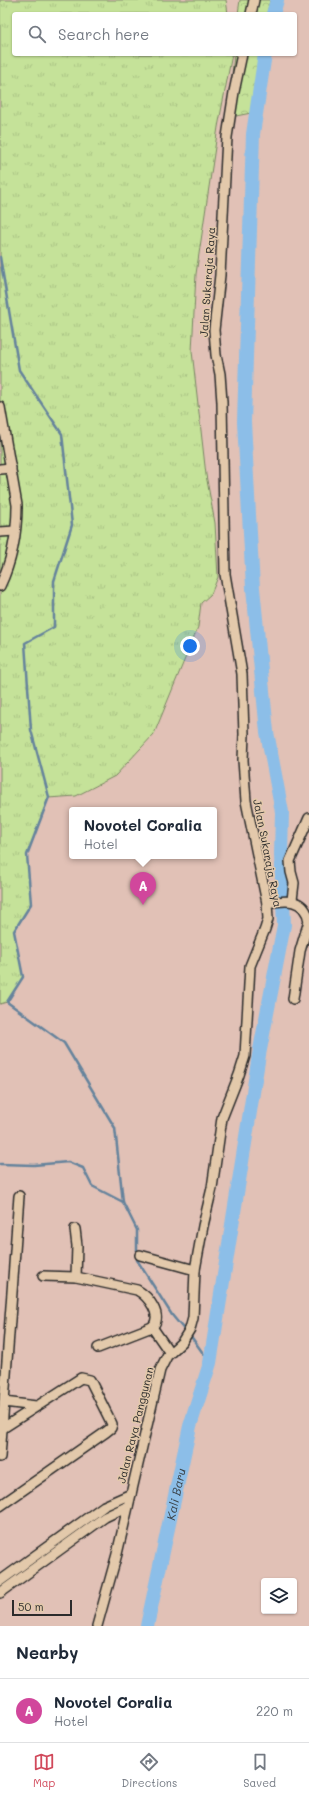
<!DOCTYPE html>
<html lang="en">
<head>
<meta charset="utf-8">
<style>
  :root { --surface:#fff; --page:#f6f6f7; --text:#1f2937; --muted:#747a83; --line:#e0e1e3; --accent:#d1495b }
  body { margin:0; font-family:Mali,sans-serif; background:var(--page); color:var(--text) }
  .controls { position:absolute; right:12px; bottom:12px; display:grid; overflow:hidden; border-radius:4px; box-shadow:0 1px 3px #0004 }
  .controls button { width:36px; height:36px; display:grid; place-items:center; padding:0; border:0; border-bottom:1px solid var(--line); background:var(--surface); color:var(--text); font:20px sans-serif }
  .scale { position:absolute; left:12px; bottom:10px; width:60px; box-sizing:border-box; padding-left:4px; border:2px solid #2b2b2b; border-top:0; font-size:11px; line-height:14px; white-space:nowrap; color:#2b2b2b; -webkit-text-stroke:3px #e3c9ab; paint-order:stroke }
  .you { position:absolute; left:190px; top:646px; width:14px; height:14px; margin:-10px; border:3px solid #fff; border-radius:50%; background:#1a73e8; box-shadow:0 0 0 6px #1a73e833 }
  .badge { display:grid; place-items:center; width:26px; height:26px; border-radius:50%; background:var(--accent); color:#fff; font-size:13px; font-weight:700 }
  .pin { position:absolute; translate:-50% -33px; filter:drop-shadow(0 1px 2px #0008) }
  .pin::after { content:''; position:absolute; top:21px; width:14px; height:12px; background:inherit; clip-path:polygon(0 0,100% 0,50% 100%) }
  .popup { position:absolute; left:69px; top:807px; width:148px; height:52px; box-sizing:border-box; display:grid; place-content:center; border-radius:4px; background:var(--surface); filter:drop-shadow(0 1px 3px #0005); font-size:13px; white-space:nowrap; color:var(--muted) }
  .popup b { font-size:15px; color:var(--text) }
  .popup::after { content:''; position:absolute; left:50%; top:100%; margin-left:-8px; border:8px solid transparent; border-top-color:var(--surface) }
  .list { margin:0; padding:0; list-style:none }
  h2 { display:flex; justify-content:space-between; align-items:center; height:52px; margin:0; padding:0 16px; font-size:17px }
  h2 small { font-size:13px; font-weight:400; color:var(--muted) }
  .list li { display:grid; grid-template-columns:26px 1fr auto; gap:12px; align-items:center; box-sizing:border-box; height:64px; padding:0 16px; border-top:1px solid var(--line) }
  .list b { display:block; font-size:15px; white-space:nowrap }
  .list p { margin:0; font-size:13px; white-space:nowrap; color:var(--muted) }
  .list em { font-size:13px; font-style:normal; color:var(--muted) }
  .icon { flex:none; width:22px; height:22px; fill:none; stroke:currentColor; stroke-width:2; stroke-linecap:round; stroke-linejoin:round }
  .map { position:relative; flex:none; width:309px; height:1626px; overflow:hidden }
  .search { position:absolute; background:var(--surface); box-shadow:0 1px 3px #0004; left:12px; right:12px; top:12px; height:44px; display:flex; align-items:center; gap:10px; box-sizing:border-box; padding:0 14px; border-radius:4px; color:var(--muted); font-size:15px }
  .sheet { height:116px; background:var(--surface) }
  nav { display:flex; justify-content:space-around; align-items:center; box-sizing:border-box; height:56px; border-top:1px solid var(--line); background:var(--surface); font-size:11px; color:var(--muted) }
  nav a { display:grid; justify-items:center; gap:2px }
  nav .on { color:var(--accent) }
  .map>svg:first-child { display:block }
</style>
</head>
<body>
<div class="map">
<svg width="309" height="1626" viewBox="0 0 309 1626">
  <defs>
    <pattern id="grass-tufts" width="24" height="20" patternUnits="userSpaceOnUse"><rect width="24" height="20" fill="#c5e299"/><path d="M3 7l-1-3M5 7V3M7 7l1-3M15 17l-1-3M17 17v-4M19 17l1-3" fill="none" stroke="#a9c284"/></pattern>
    <pattern id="forest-crowns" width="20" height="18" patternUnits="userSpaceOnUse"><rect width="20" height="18" fill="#c5e299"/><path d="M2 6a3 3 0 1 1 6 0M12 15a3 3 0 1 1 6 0" fill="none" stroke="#a9c284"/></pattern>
  </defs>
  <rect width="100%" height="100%" fill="#e1c1b6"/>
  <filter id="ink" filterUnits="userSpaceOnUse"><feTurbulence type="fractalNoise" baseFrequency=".025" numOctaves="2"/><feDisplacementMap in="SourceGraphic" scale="8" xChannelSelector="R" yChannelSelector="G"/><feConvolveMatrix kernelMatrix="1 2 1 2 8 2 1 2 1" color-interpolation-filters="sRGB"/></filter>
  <g filter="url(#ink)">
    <polygon fill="url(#grass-tufts)" stroke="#788662" points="0,0 226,0 228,14 14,14 14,54 232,54 218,127 196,274 192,351 206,475 215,523 218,577 211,594 201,603 198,627 154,734 115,776 76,796 48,798 27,855 31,904 14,931 23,977 7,1002 0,1004"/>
    <g fill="url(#forest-crowns)" stroke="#788662">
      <polygon points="240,0 270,0 267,14 238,14"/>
      <polygon points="234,54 261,54 251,113 236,116 231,85"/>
    </g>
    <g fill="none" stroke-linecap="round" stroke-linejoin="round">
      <g stroke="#65839c" stroke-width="2.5">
        <polyline points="0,257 19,370 62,434 72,525 54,581 54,627 25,643 31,730 49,797 27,855 31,904 14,931 23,977 7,1002 64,1043 115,1128 123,1202"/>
        <polyline points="0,1164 34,1165 68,1162 83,1168 92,1186 123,1202 137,1230 137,1260 172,1315 186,1332"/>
        <polyline points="190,1335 210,1363"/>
      </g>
      <g stroke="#8cbee8" stroke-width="14">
        <polyline points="273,14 277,0"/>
        <path id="s1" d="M 147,1626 L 190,1426 L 210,1363 L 259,1055 L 284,925 L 281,855 L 282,812 L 267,732 L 253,588 L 244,422 L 253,134 L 265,54"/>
      </g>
      <defs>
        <g id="minor">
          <polyline points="251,14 254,0"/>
          <path d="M 0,407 L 17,505 C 17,532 12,561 0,586"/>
          <polyline points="0,469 11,468"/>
          <polyline points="0,532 15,531"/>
          <polyline points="292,900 294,883 291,872 290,861 309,818"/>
          <path d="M 267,903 C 285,900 305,897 309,921"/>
          <polyline points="293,999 300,951 309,921"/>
          <polyline points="75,1229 77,1246 76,1277"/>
          <polyline points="140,1255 195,1270"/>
          <path d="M 43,1276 L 76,1277 L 137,1290 C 148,1296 164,1316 152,1327 L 98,1348"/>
          <polyline points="152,1327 170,1353"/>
          <polyline points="4,1402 36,1406"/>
          <polyline points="0,1430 81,1378 90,1380 112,1424 111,1428 106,1432 0,1506"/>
          <polyline points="0,1457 19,1196"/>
          <polyline points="0,1581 104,1506 131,1494"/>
          <polyline points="0,1593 105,1517 128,1506"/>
          <polyline points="97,1626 117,1554 160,1370 167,1356 182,1342 190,1329 193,1318 195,1270 203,1226 212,1188 222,1118 239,1075 245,1056 250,966 265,929 268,919 267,903 246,801 243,760 244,734 242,674 225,574 222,402 220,374 216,355 214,330 220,275 227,137 234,92 242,54"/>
        </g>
      </defs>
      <use href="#minor" stroke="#2b2b2b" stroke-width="12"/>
      <use href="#minor" stroke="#e3c9ab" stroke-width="9"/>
    </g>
  </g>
  <g text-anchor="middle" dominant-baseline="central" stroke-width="3" stroke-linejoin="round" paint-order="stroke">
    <g font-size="11" fill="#2b2b2b" stroke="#e3c9ab">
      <text transform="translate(207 282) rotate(-86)">Jalan Sukaraja Raya</text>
      <text transform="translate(268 853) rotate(79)">Jalan Sukaraja Raya</text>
      <text transform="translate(135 1425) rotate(-76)">Jalan Raya Panggunan</text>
    </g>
    <g font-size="12" font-style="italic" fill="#3a4147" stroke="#e3c9ab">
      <text stroke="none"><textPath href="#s1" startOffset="135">Kali Baru</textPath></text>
    </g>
  </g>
</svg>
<div class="controls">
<button><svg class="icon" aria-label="layers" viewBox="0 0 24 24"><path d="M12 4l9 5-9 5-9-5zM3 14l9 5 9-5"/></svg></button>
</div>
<div class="scale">50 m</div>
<div class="you"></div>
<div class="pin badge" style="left:143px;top:905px;background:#d1479c">A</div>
<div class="popup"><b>Novotel Coralia</b>Hotel</div>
<div class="search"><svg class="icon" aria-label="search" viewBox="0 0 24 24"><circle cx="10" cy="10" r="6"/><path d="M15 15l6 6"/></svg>Search here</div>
</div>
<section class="sheet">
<h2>Nearby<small></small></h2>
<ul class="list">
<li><span class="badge" style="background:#d1479c">A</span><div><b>Novotel Coralia</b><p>Hotel</p></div><em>220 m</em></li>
</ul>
</section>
<nav>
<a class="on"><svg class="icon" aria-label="map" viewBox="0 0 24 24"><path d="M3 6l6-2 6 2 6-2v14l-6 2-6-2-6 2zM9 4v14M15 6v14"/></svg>Map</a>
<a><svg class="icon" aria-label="directions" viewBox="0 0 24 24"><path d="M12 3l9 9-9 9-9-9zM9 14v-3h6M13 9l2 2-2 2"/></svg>Directions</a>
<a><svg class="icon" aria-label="saved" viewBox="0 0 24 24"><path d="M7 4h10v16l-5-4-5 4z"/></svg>Saved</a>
</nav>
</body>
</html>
